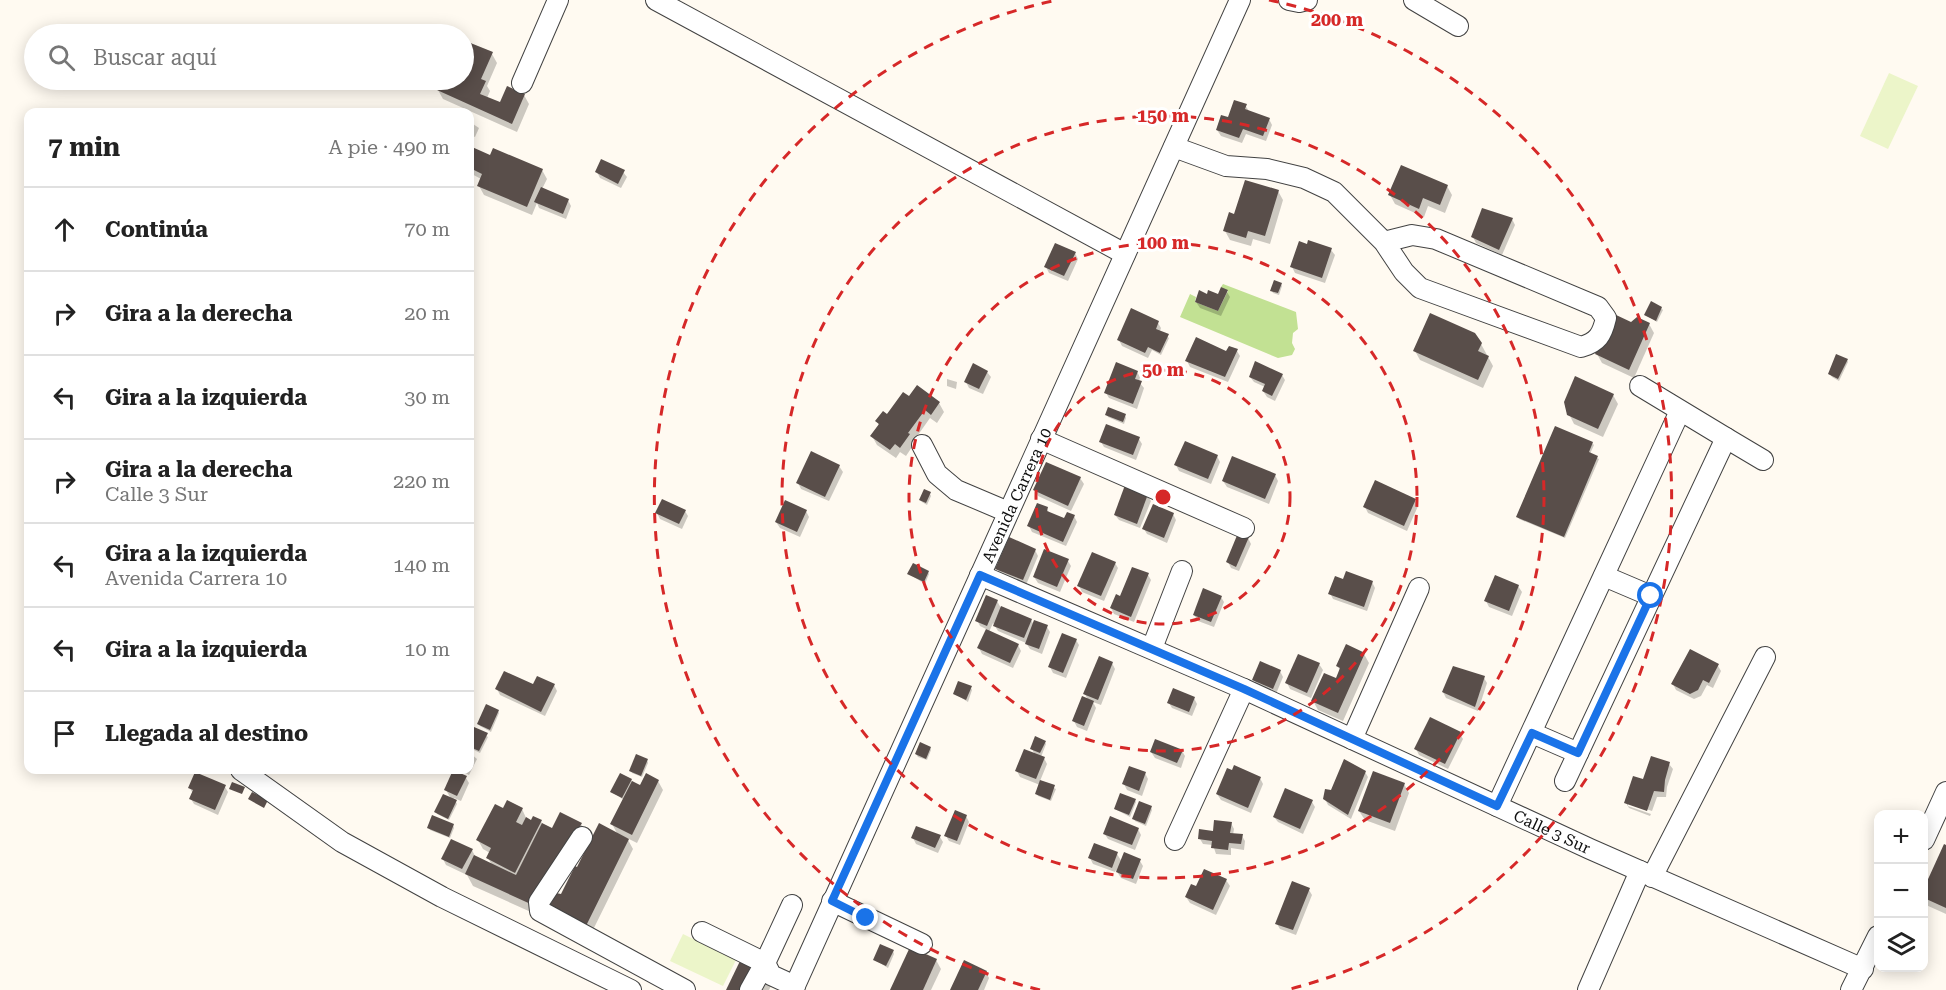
<!DOCTYPE html>
<html lang="es">
<head>
<meta charset="utf-8">
<style>
  :root { --surface:#fff; --page:#f6f6f6; --text:#222; --muted:#767676; --line:#e0e0e0 }
  body { margin:0; font-family:"Roboto Serif",serif; background:var(--page); color:var(--text) }
  .controls { position:absolute; right:18px; bottom:18px; display:grid; overflow:hidden; border-radius:12px; box-shadow:0 3px 15px #0003 }
  .controls button { width:54px; height:54px; display:grid; place-items:center; padding:0; border:0; border-bottom:2px solid var(--line); background:var(--surface); color:var(--text); font:30px sans-serif }
  .stop { position:absolute; width:18px; height:18px; margin:-14px; border:4px solid #1a73e8; border-radius:50%; background:#fff }
  .stop.end { background:#1a73e8; border-color:#fff; box-shadow:0 2px 6px #0008 }
  .list { margin:0; padding:0; list-style:none }
  h2 { display:flex; justify-content:space-between; align-items:center; height:78px; margin:0; padding:0 24px; font-size:26px }
  h2 small { font-size:20px; font-weight:400; color:var(--muted) }
  .list li { display:grid; grid-template-columns:39px 1fr auto; gap:18px; align-items:center; box-sizing:border-box; height:84px; padding:0 24px; border-top:2px solid var(--line) }
  .list b { display:block; font-size:22px; white-space:nowrap }
  .list p { margin:0; font-size:20px; white-space:nowrap; color:var(--muted) }
  .list em { font-size:20px; font-style:normal; color:var(--muted) }
  .icon { flex:none; width:33px; height:33px; fill:none; stroke:currentColor; stroke-width:2; stroke-linecap:round; stroke-linejoin:round }
  .map { position:relative; flex:none; width:1946px; height:990px; overflow:hidden }
  .search { position:absolute; background:var(--surface); box-shadow:0 3px 15px #0003; left:24px; top:24px; width:450px; height:66px; display:flex; align-items:center; gap:15px; box-sizing:border-box; padding:0 21px; border-radius:33px; color:var(--muted); font-size:22px }
  .panel { position:absolute; background:var(--surface); box-shadow:0 3px 15px #0003; left:24px; top:108px; width:450px; height:666px; border-radius:12px }
  .map>svg:first-child { display:block }
</style>
</head>
<body>
<div class="map">
<svg width="1946" height="990" viewBox="0 0 1946 990">
  <rect width="100%" height="100%" fill="#fffaf1"/>
  <polygon fill="#c2e193" points="1223,284 1296,312 1298,329 1293,333 1292,343 1295,349 1292,355 1278,358 1180,317 1190,294 1196,297 1195,302 1218,311 1228,291 1221,287"/>
  <g fill="#ecf5c9">
    <polygon points="1889,73 1918,86 1888,149 1860,136"/>
    <polygon points="683,934 736,960 723,986 670,961"/>
  </g>
  <g fill="#0003">
    <polygon points="468,43 492,54 497,63 487,86 490,91 487,98 500,104 524,95 529,104 517,132 443,99 438,90 443,80 451,82 452,80 464,80 464,54"/>
    <polygon points="1245,105 1249,111 1269,119 1272,125 1266,141 1246,134 1242,143 1221,136 1217,130"/>
    <polygon points="470,122 479,128 475,137 470,135"/>
    <polygon points="473,149 491,157 542,170 547,179 542,189 568,200 571,206 566,219 539,208 537,203 532,215 484,195 479,186 481,179 470,173 470,157"/>
    <polygon points="597,172 623,172 627,177 621,188 600,178"/>
    <polygon points="1447,186 1452,195 1445,213 1428,206 1424,217 1395,204 1390,195"/>
    <polygon points="1278,191 1283,200 1270,244 1253,239 1251,246 1230,240 1225,231 1235,216"/>
    <polygon points="1512,219 1515,225 1502,255 1476,243 1473,237"/>
    <polygon points="1331,250 1335,255 1325,283 1295,273 1292,267"/>
    <polygon points="1075,253 1078,259 1068,281 1049,273 1046,267"/>
    <polygon points="1281,284 1282,286 1279,295 1273,293 1272,291"/>
    <polygon points="1227,292 1230,297 1221,316 1200,308 1196,302 1208,296 1219,295"/>
    <polygon points="1661,308 1663,310 1657,322 1646,315"/>
    <polygon points="1158,323 1161,328 1160,331 1169,338 1161,355 1152,350 1148,358 1122,346 1119,340"/>
    <polygon points="1632,324 1649,324 1654,333 1634,378 1602,363 1597,354"/>
    <polygon points="1481,344 1493,366 1483,388 1420,360 1415,351"/>
    <polygon points="1237,351 1240,356 1228,382 1190,367 1187,361"/>
    <polygon points="1847,360 1848,362 1839,381 1832,377 1830,374"/>
    <polygon points="987,372 991,377 983,394 969,388 966,382"/>
    <polygon points="1137,372 1140,377 1139,382 1144,388 1137,409 1109,398 1106,393"/>
    <polygon points="1282,375 1285,380 1275,401 1267,397 1263,391 1265,387 1254,382 1250,377"/>
    <polygon points="947,379 957,382 956,389 947,386"/>
    <polygon points="917,387 939,403 944,412 937,423 930,418 913,442 914,444 906,456 900,452 896,458 877,445 872,436 879,426 877,421 909,398"/>
    <polygon points="1613,395 1618,404 1603,437 1574,424 1569,414"/>
    <polygon points="1107,415 1125,415 1126,418 1124,424 1108,417"/>
    <polygon points="1139,439 1142,444 1136,460 1104,447 1101,442"/>
    <polygon points="1592,443 1594,445 1590,454 1599,459 1565,538 1519,519 1518,517"/>
    <polygon points="1217,456 1220,462 1211,484 1179,471 1176,465"/>
    <polygon points="839,466 843,472 829,501 801,489 798,483"/>
    <polygon points="1275,475 1278,481 1269,504 1227,487 1223,481"/>
    <polygon points="1080,478 1084,484 1071,511 1038,496 1035,490"/>
    <polygon points="930,494 931,496 927,505 922,502 920,500"/>
    <polygon points="1147,495 1151,501 1140,528 1119,520 1115,515"/>
    <polygon points="1415,500 1418,506 1407,531 1368,513 1365,507"/>
    <polygon points="1047,509 1050,514 1065,520 1074,516 1077,522 1066,546 1032,532 1029,526"/>
    <polygon points="685,511 688,516 682,529 660,519 657,513"/>
    <polygon points="806,511 809,517 800,537 780,528 776,522"/>
    <polygon points="1173,514 1176,520 1167,543 1147,534 1144,529"/>
    <polygon points="1248,538 1251,544 1239,571 1231,568 1228,562"/>
    <polygon points="1035,550 1038,556 1026,585 1000,574 997,568"/>
    <polygon points="1068,561 1071,566 1060,592 1038,583 1034,577"/>
    <polygon points="1115,563 1118,568 1104,601 1082,592 1079,586"/>
    <polygon points="928,572 929,574 925,584 909,574"/>
    <polygon points="1148,575 1151,580 1134,622 1114,614 1111,608"/>
    <polygon points="1344,581 1372,582 1375,588 1367,611 1333,599 1330,593"/>
    <polygon points="1518,586 1522,592 1512,616 1489,607 1486,601"/>
    <polygon points="1221,597 1224,602 1214,627 1198,621 1194,615"/>
    <polygon points="997,601 1001,608 1031,620 1034,625 1047,627 1050,632 1042,654 1030,649 1026,643 998,631 993,623 989,632 1018,645 1021,651 1013,668 982,654 979,648 988,630 980,626 977,620"/>
    <polygon points="1076,640 1079,645 1066,678 1053,673 1050,667"/>
    <polygon points="1364,654 1369,663 1343,721 1318,710 1313,701 1336,680 1340,671 1338,666"/>
    <polygon points="1112,663 1115,669 1101,705 1093,702 1096,708 1087,731 1077,727 1074,721 1088,700 1085,694"/>
    <polygon points="1319,664 1323,670 1311,698 1290,689 1287,683"/>
    <polygon points="1718,666 1721,671 1713,688 1707,685 1701,696 1694,699 1676,690 1673,684"/>
    <polygon points="1280,671 1283,677 1276,694 1257,686 1254,680"/>
    <polygon points="1484,678 1487,683 1478,711 1446,698 1443,692"/>
    <polygon points="554,685 557,691 545,716 500,695 497,689"/>
    <polygon points="971,688 972,690 968,702 955,694"/>
    <polygon points="1194,698 1197,704 1192,716 1172,708 1169,703"/>
    <polygon points="498,711 499,713 491,732 480,726 478,724"/>
    <polygon points="475,729 488,737 480,753 470,748 470,740"/>
    <polygon points="1460,734 1463,739 1448,769 1419,755 1416,749"/>
    <polygon points="1045,742 1046,744 1041,757 1044,758 1047,764 1040,781 1056,789 1051,801 1038,796 1037,794 1040,785 1020,777 1017,771 1035,755 1032,749"/>
    <polygon points="930,748 931,750 927,760 918,757 916,754"/>
    <polygon points="1182,751 1185,756 1181,768 1155,758 1151,752"/>
    <polygon points="470,753 477,759 469,775 459,770 470,770"/>
    <polygon points="647,760 648,763 642,777 632,773 631,771"/>
    <polygon points="1669,764 1673,769 1667,787 1666,797 1657,797 1652,811 1628,803 1628,806 1651,814 1650,816 1629,808 1626,803 1644,781"/>
    <polygon points="1365,772 1368,777 1351,819 1328,805 1325,799 1332,792"/>
    <polygon points="1145,773 1148,779 1142,796 1127,790 1124,784"/>
    <polygon points="466,778 469,783 461,801 454,798 457,804 449,820 437,814 436,812 451,799 446,790"/>
    <polygon points="1260,778 1263,784 1251,813 1221,800 1217,794"/>
    <polygon points="631,780 640,787 658,781 663,790 637,843 627,838 633,849 588,940 555,899 553,897 542,917 473,886 467,875 446,865 443,859 472,850 475,856 492,865 488,858 490,853 483,849 478,840 504,810 522,809 527,820 541,821 543,826 553,830 581,824 588,836 555,894 561,896 578,869 618,835 612,824 624,800 612,792"/>
    <polygon points="1404,784 1409,793 1395,831 1365,820 1359,811"/>
    <polygon points="225,787 228,792 218,815 194,804 191,799 193,794 190,788"/>
    <polygon points="1135,800 1136,802 1130,817 1115,809"/>
    <polygon points="1312,802 1315,807 1303,834 1278,822 1274,817"/>
    <polygon points="1151,807 1152,810 1146,826 1135,821 1134,819"/>
    <polygon points="966,816 969,822 960,845 949,841 946,836"/>
    <polygon points="1231,823 1234,829 1233,835 1242,836 1245,841 1244,850 1231,848 1231,855 1216,854 1213,845 1203,844 1200,839"/>
    <polygon points="453,825 454,828 450,838 430,830 429,828"/>
    <polygon points="1138,829 1141,835 1135,850 1108,839 1104,833"/>
    <polygon points="940,837 943,842 938,853 916,844 913,838"/>
    <polygon points="1945,846 1946,847 1946,914 1926,905 1924,900 1924,891"/>
    <polygon points="1117,854 1122,862 1140,861 1143,866 1136,884 1121,878 1116,870 1115,872 1093,864 1090,858"/>
    <polygon points="1226,880 1230,886 1216,915 1190,903 1186,897 1197,888"/>
    <polygon points="1309,890 1312,895 1296,935 1280,929 1277,924"/>
    <polygon points="893,951 894,954 888,968 875,960"/>
    <polygon points="936,960 941,969 931,990 892,990"/>
    <polygon points="986,972 989,978 984,990 951,990"/>
    <polygon points="767,981 771,986 769,990 754,990"/>
  </g>
  <g fill="#594e4a">
    <polygon points="468,42 493,52 481,79 486,81 480,94 500,102 507,86 525,94 512,124 437,90 441,80 464,80 464,51"/>
    <polygon points="1234,100 1247,104 1245,109 1270,118 1263,136 1243,129 1239,138 1216,130 1221,115 1228,117"/>
    <polygon points="472,147 490,155 493,148 543,169 527,207 477,186 482,174 470,168 470,153"/>
    <polygon points="601,159 625,170 618,184 595,172"/>
    <polygon points="1401,165 1448,185 1440,205 1423,198 1419,209 1388,195"/>
    <polygon points="1245,180 1279,190 1265,236 1248,231 1246,238 1223,231 1229,212 1234,214"/>
    <polygon points="541,187 569,199 563,214 534,202"/>
    <polygon points="1482,208 1513,218 1499,250 1471,237"/>
    <polygon points="1308,240 1332,248 1322,278 1290,267 1299,241 1307,244"/>
    <polygon points="1055,243 1076,252 1064,276 1044,267"/>
    <polygon points="1274,280 1282,283 1278,293 1270,291"/>
    <polygon points="1221,287 1228,290 1218,311 1195,302 1199,290 1207,294 1208,290 1218,294"/>
    <polygon points="1651,301 1662,307 1656,321 1644,315"/>
    <polygon points="1131,308 1159,321 1156,329 1169,334 1160,353 1148,347 1145,353 1117,340"/>
    <polygon points="1430,313 1475,333 1482,343 1478,351 1489,356 1478,380 1413,351"/>
    <polygon points="1614,314 1631,322 1637,317 1650,323 1629,370 1595,354"/>
    <polygon points="1196,337 1226,351 1229,346 1238,349 1225,377 1185,361"/>
    <polygon points="1836,354 1848,359 1838,379 1828,374"/>
    <polygon points="1255,361 1283,374 1272,396 1262,391 1265,384 1249,377"/>
    <polygon points="1116,362 1138,371 1135,379 1142,381 1133,404 1104,393"/>
    <polygon points="973,363 988,371 979,389 964,382"/>
    <polygon points="1575,376 1614,394 1598,429 1567,415 1564,402"/>
    <polygon points="917,385 940,402 931,415 925,410 908,433 910,434 900,448 895,444 890,450 870,436 879,424 875,421 883,411 887,414 903,392 909,396"/>
    <polygon points="1108,407 1126,414 1123,422 1105,415"/>
    <polygon points="1106,424 1140,437 1133,455 1099,442"/>
    <polygon points="1555,426 1593,442 1589,452 1598,456 1564,537 1516,517"/>
    <polygon points="1185,441 1218,455 1208,479 1174,465"/>
    <polygon points="811,451 840,465 825,497 796,483"/>
    <polygon points="1232,456 1276,474 1265,499 1222,481"/>
    <polygon points="1046,462 1081,477 1068,506 1033,490"/>
    <polygon points="1375,480 1416,499 1404,526 1363,507"/>
    <polygon points="1125,485 1148,494 1137,524 1114,515"/>
    <polygon points="924,489 931,492 926,503 919,500"/>
    <polygon points="662,499 686,510 679,524 655,513"/>
    <polygon points="785,500 807,510 797,532 775,522"/>
    <polygon points="1037,503 1048,507 1047,511 1064,518 1067,512 1075,515 1063,542 1027,526"/>
    <polygon points="1153,504 1174,513 1164,538 1142,529"/>
    <polygon points="1238,533 1249,537 1236,567 1226,562"/>
    <polygon points="1009,537 1036,549 1023,580 995,569"/>
    <polygon points="1044,549 1069,559 1057,587 1033,577"/>
    <polygon points="1092,552 1116,562 1101,596 1077,586"/>
    <polygon points="913,563 929,571 924,582 907,574"/>
    <polygon points="1132,567 1149,573 1131,617 1110,608 1116,594 1120,596"/>
    <polygon points="1346,571 1373,581 1364,607 1328,594 1335,576 1343,579"/>
    <polygon points="1495,575 1519,585 1509,611 1484,601"/>
    <polygon points="1203,588 1222,596 1211,622 1193,615"/>
    <polygon points="986,595 998,600 987,626 975,621"/>
    <polygon points="1001,606 1032,619 1024,638 993,626"/>
    <polygon points="1034,620 1048,625 1039,649 1025,644"/>
    <polygon points="986,629 1019,644 1010,663 977,648"/>
    <polygon points="1062,633 1077,639 1063,673 1048,667"/>
    <polygon points="1346,644 1365,653 1338,713 1311,701 1324,673 1336,678 1340,668 1336,666"/>
    <polygon points="1690,649 1719,664 1709,683 1703,680 1698,690 1690,694 1671,684"/>
    <polygon points="1298,654 1320,663 1307,693 1285,683"/>
    <polygon points="1099,656 1113,662 1098,700 1083,694"/>
    <polygon points="1260,661 1281,670 1273,689 1252,680"/>
    <polygon points="1453,666 1485,676 1475,707 1442,692"/>
    <polygon points="504,671 533,684 537,676 555,684 541,712 495,689"/>
    <polygon points="958,681 972,686 966,700 953,694"/>
    <polygon points="1173,688 1195,697 1189,712 1167,703"/>
    <polygon points="1082,696 1094,701 1084,726 1072,721"/>
    <polygon points="486,704 499,710 490,730 477,724"/>
    <polygon points="1430,717 1461,732 1445,764 1414,749"/>
    <polygon points="474,727 488,733 479,751 470,747 470,737"/>
    <polygon points="1035,736 1046,741 1040,753 1030,749"/>
    <polygon points="1155,739 1183,750 1177,763 1150,752"/>
    <polygon points="920,742 931,747 926,759 915,754"/>
    <polygon points="1024,749 1045,757 1036,779 1015,771"/>
    <polygon points="636,754 648,759 641,776 629,771"/>
    <polygon points="1651,756 1670,762 1665,780 1664,792 1654,791 1647,811 1624,803 1633,776 1643,779"/>
    <polygon points="1344,759 1366,771 1348,815 1323,799 1325,789 1331,790"/>
    <polygon points="1234,765 1261,777 1248,808 1216,794 1227,768 1232,770"/>
    <polygon points="1129,766 1146,772 1139,791 1122,784"/>
    <polygon points="453,770 467,776 457,796 444,790"/>
    <polygon points="1373,771 1405,783 1390,823 1358,811"/>
    <polygon points="195,772 226,785 215,810 189,799 193,790 188,788"/>
    <polygon points="620,773 632,779 622,798 610,792"/>
    <polygon points="646,773 659,780 632,835 610,824 632,781 640,785"/>
    <polygon points="1040,780 1055,785 1050,800 1035,794"/>
    <polygon points="232,782 245,787 242,794 229,789"/>
    <polygon points="1285,788 1313,800 1300,829 1273,817"/>
    <polygon points="252,792 268,800 264,808 248,799"/>
    <polygon points="1120,793 1136,799 1129,815 1114,809"/>
    <polygon points="443,794 457,800 448,819 434,812"/>
    <polygon points="507,800 523,808 516,822 522,825 526,817 531,820 533,816 542,820 515,873 486,858 491,848 476,840 495,804 503,808"/>
    <polygon points="1139,801 1152,806 1145,824 1132,819"/>
    <polygon points="955,810 967,815 957,841 944,836"/>
    <polygon points="560,812 582,823 535,906 465,874 474,855 516,875 542,823 552,828"/>
    <polygon points="432,815 454,824 449,837 427,828"/>
    <polygon points="1110,816 1139,828 1132,845 1103,834"/>
    <polygon points="1214,820 1232,822 1230,833 1243,834 1241,844 1229,843 1228,850 1211,848 1212,841 1198,839 1199,829 1213,831"/>
    <polygon points="599,823 629,839 583,932 546,913 556,893 561,894 575,866 577,867"/>
    <polygon points="916,826 941,835 935,848 911,838"/>
    <polygon points="451,839 473,849 462,869 441,859"/>
    <polygon points="1094,843 1118,852 1112,868 1088,858"/>
    <polygon points="1944,844 1946,845 1946,908 1924,898 1924,888"/>
    <polygon points="1124,852 1141,859 1133,879 1116,872"/>
    <polygon points="1204,869 1227,879 1213,910 1185,897 1191,884 1196,886"/>
    <polygon points="1292,881 1310,888 1293,930 1275,924"/>
    <polygon points="880,944 894,950 886,966 873,960"/>
    <polygon points="910,947 937,959 923,990 890,990"/>
    <polygon points="964,960 987,971 978,990 950,990"/>
    <polygon points="740,961 751,966 740,990 726,990"/>
  </g>
  <g fill="none" stroke-linecap="round" stroke-linejoin="round">
    <defs>
      <g id="minor">
        <polyline points="656,0 1125,254"/>
        <polyline points="1289,0 1299,2 1307,0"/>
        <polyline points="1414,0 1458,26"/>
        <polyline points="522,83 558,0"/>
        <path d="M 1174,147 L 1226,166 L 1267,169 L 1304,178 L 1334,192 L 1384,242 L 1404,272 L 1420,288 L 1581,347 C 1598,342 1602,335 1606,318 L 1598,307 L 1436,239 L 1412,235 L 1384,242"/>
        <polyline points="1640,386 1726,438"/>
        <polyline points="1041,439 1244,528"/>
        <polyline points="922,445 937,474 956,490 1008,512"/>
        <path id="s1" d="M 980,575 L 1244,689 L 1590,849 L 1863,969"/>
        <polyline points="1604,576 1651,596"/>
        <polyline points="1152,648 1182,571"/>
        <polyline points="1532,733 1578,753"/>
        <polyline points="1352,739 1419,588"/>
        <polyline points="241,770 342,842 442,897 631,990"/>
        <polyline points="1565,781 1726,438 1763,460"/>
        <polyline points="1497,806 1680,411"/>
        <polyline points="582,837 539,902 540,911 685,990"/>
        <polyline points="1175,840 1244,689"/>
        <polyline points="1924,840 1946,792"/>
        <polyline points="1652,877 1765,657"/>
        <polyline points="832,901 922,944"/>
        <polyline points="702,932 765,963 771,975 795,986"/>
        <polyline points="750,990 765,963 792,905"/>
        <path id="s2" d="M 793,990 L 1240,0"/>
        <polyline points="1588,990 1640,871"/>
        <polyline points="1851,990 1878,936"/>
      </g>
    </defs>
    <use href="#minor" stroke="#424242" stroke-width="22"/>
    <use href="#minor" stroke="#fff" stroke-width="20"/>
  </g>
  <g fill="none" stroke-linecap="round" stroke-linejoin="round">
    <polyline stroke="#1a73e8" stroke-width="8" points="866,918 832,901 980,575 1244,689 1497,806 1532,733 1578,753 1651,596"/>
  </g>
  <g fill="none" stroke="#d62828" stroke-width="3" stroke-dasharray="10 8">
    <circle cx="1163" cy="497" r="127"/>
    <circle cx="1163" cy="497" r="254"/>
    <circle cx="1163" cy="497" r="381"/>
    <path d="M1040 990A508 508 0 0 1 1057 0M1269 0A508 508 0 0 1 1286 990"/>
  </g>
  <g text-anchor="middle" dominant-baseline="central" stroke-width="6" stroke-linejoin="round" paint-order="stroke">
    <g font-size="16" fill="#0f0f0f" stroke="#fff">
      <text stroke="none"><textPath href="#s2" startOffset="543">Avenida Carrera 10</textPath></text>
      <text stroke="none"><textPath href="#s1" startOffset="627">Calle 3 Sur</textPath></text>
    </g>
  </g>
  <circle cx="1163" cy="497" r="9" fill="#d62828" stroke="#fff" stroke-width="3"/>
  <g font-size="18" text-anchor="middle" font-weight="bold" fill="#d62828" stroke="#fff" stroke-width="6" stroke-linejoin="round" paint-order="stroke">
    <text x="1337" y="26">200 m</text>
    <text x="1163" y="122">150 m</text>
    <text x="1163" y="249">100 m</text>
    <text x="1163" y="376">50 m</text>
  </g>
</svg>
<div class="controls">
<button>+</button>
<button>−</button>
<button><svg class="icon" aria-label="layers" viewBox="0 0 24 24"><path d="M12 4l9 5-9 5-9-5zM3 14l9 5 9-5"/></svg></button>
</div>
<div class="stop" style="left:1651px;top:596px"></div>
<div class="stop end" style="left:866px;top:918px"></div>
<div class="search"><svg class="icon" aria-label="search" viewBox="0 0 24 24"><circle cx="10" cy="10" r="6"/><path d="M15 15l6 6"/></svg>Buscar aquí</div>
<section class="panel">
<h2>7 min<small>A pie · 490 m</small></h2>
<ul class="list">
<li><svg class="icon" aria-label="ahead" viewBox="0 0 24 24"><path d="M12 20V5M6 11l6-6 6 6"/></svg><div><b>Continúa</b></div><em>70 m</em></li>
<li><svg class="icon" aria-label="right" viewBox="0 0 24 24"><path d="M7 20v-9h11M14 6l5 5-5 5"/></svg><div><b>Gira a la derecha</b></div><em>20 m</em></li>
<li><svg class="icon" aria-label="left" viewBox="0 0 24 24"><path d="M17 20v-9H6M10 6l-5 5 5 5"/></svg><div><b>Gira a la izquierda</b></div><em>30 m</em></li>
<li><svg class="icon" aria-label="right" viewBox="0 0 24 24"><path d="M7 20v-9h11M14 6l5 5-5 5"/></svg><div><b>Gira a la derecha</b><p>Calle 3 Sur</p></div><em>220 m</em></li>
<li><svg class="icon" aria-label="left" viewBox="0 0 24 24"><path d="M17 20v-9H6M10 6l-5 5 5 5"/></svg><div><b>Gira a la izquierda</b><p>Avenida Carrera 10</p></div><em>140 m</em></li>
<li><svg class="icon" aria-label="left" viewBox="0 0 24 24"><path d="M17 20v-9H6M10 6l-5 5 5 5"/></svg><div><b>Gira a la izquierda</b></div><em>10 m</em></li>
<li><svg class="icon" aria-label="arrive" viewBox="0 0 24 24"><path d="M6 21V4h12l-3 4 3 4H6"/></svg><div><b>Llegada al destino</b></div></li>
</ul>
</section>
</div>
</body>
</html>
